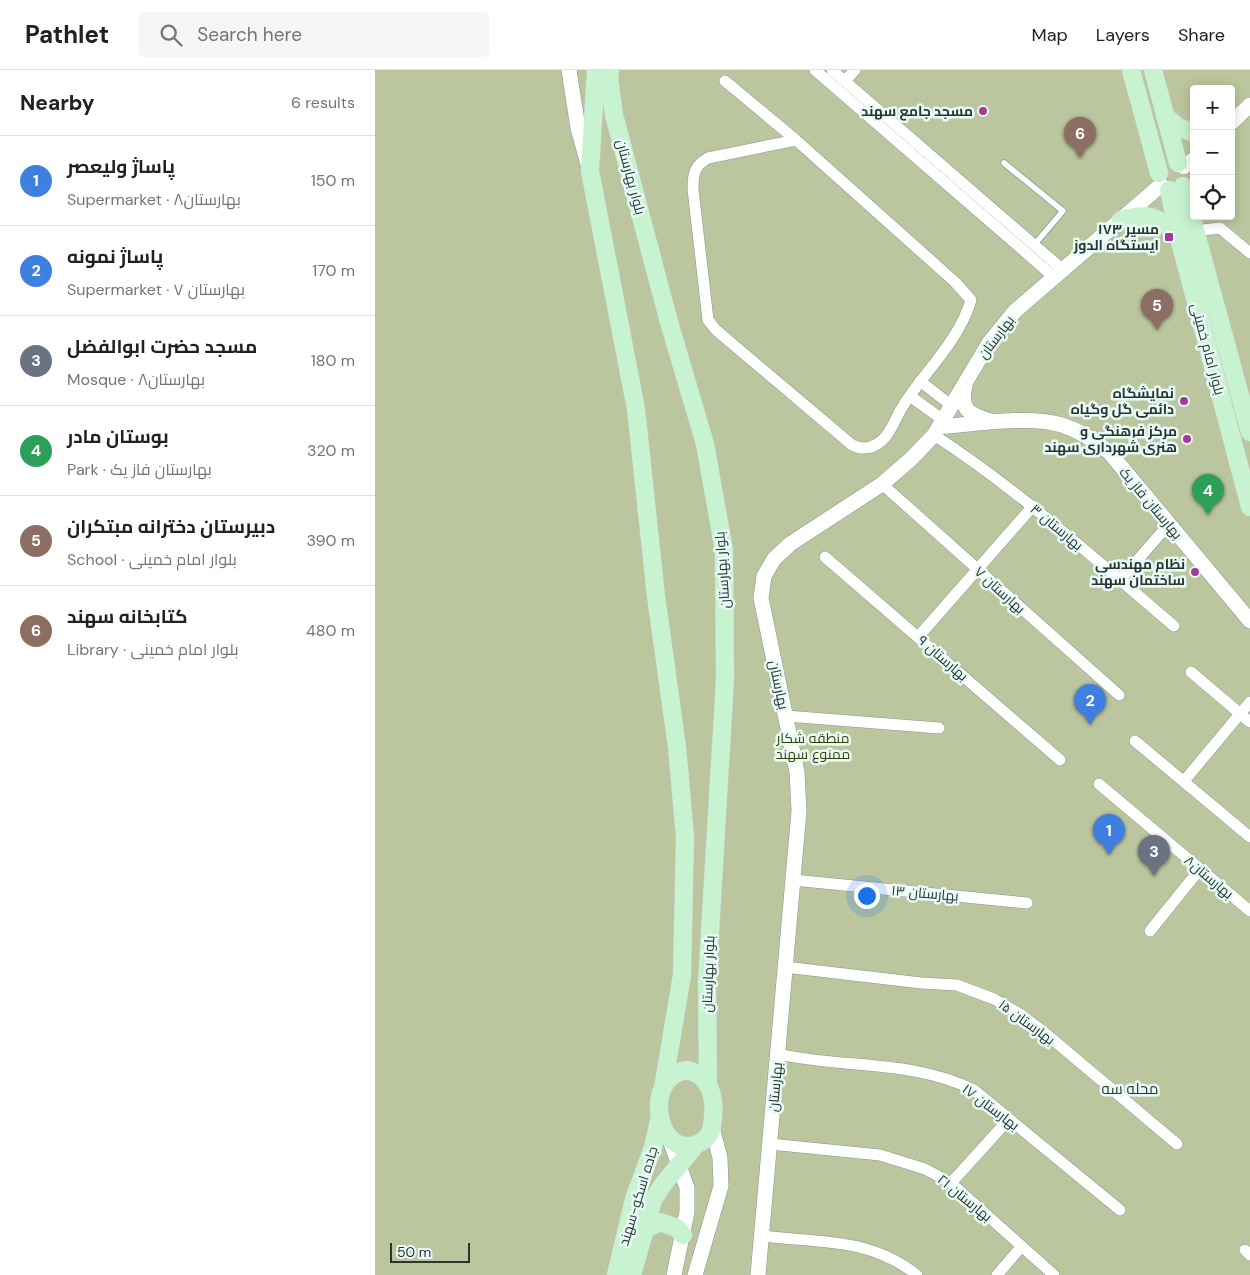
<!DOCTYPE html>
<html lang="en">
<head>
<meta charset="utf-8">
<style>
  :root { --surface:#fff; --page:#f6f6f6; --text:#202124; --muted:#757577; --line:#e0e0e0; --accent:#2563eb }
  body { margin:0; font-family:"DM Sans",Cairo,sans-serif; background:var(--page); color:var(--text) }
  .controls { position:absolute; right:15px; top:15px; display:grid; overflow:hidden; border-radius:5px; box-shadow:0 2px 12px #0003 }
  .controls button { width:45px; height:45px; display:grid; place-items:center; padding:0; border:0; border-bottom:1px solid var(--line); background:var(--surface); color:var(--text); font:25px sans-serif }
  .scale { position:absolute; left:15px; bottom:12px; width:80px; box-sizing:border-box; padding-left:5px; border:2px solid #2c3432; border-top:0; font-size:14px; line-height:18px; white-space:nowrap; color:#2c3432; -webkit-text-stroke:4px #e7fbf6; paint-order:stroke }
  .you { position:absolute; left:491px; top:825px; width:18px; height:18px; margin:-12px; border:4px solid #fff; border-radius:50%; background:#1a73e8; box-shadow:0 0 0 8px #1a73e833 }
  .badge { display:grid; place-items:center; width:32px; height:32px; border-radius:50%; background:var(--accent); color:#fff; font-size:16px; font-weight:700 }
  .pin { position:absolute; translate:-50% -41px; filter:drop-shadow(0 1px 2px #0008) }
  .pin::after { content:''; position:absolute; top:26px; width:18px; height:15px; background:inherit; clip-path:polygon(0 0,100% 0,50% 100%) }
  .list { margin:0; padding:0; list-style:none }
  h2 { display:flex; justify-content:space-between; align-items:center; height:65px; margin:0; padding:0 20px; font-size:21px }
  h2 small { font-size:16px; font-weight:400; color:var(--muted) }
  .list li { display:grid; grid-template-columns:32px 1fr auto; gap:15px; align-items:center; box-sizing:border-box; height:90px; padding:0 20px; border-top:1px solid var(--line) }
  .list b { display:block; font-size:19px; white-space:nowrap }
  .list p { margin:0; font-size:16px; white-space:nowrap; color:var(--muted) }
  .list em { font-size:16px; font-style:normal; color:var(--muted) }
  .icon { flex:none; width:28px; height:28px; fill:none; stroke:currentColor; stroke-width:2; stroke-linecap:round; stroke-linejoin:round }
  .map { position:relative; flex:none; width:875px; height:1205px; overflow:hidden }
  header { display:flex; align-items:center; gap:30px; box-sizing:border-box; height:70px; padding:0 25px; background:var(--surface); border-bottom:1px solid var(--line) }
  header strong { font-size:24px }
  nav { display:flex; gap:28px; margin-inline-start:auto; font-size:18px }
  .search { width:350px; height:45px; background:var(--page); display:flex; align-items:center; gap:12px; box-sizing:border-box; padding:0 18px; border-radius:5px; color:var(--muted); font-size:19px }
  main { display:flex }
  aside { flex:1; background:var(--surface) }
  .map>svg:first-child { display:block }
</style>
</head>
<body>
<header>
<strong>Pathlet</strong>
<div class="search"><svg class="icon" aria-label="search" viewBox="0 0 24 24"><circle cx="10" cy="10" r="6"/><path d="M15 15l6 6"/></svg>Search here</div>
<nav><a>Map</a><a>Layers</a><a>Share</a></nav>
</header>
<main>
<aside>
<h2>Nearby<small>6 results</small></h2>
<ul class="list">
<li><span class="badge" style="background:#3f7fe0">1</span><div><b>پاساژ ولیعصر</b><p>Supermarket · بهارستان۸</p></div><em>150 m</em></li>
<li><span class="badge" style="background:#3f7fe0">2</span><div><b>پاساژ نمونه</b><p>Supermarket · بهارستان ۷</p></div><em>170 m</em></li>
<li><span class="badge" style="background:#6b7280">3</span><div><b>مسجد حضرت ابوالفضل</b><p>Mosque · بهارستان۸</p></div><em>180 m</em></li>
<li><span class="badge" style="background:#2e9e5b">4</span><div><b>بوستان مادر</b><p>Park · بهارستان فاز یک</p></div><em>320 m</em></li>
<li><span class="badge" style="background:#8d6e63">5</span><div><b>دبیرستان دخترانه مبتکران</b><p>School · بلوار امام خمینی</p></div><em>390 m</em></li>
<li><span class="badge" style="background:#8d6e63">6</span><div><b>کتابخانه سهند</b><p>Library · بلوار امام خمینی</p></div><em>480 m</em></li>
</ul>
</aside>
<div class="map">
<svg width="875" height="1205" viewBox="0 0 875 1205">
  <rect width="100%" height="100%" fill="#daede9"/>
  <path fill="#bbc69e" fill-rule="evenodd" d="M 0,0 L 875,0 L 875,1205 L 0,1205 ZM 819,19 L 856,19 L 856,146 L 819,146 Z"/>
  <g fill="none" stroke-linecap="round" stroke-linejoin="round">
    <defs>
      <polyline id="lane" points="629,93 688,141 659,175"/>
      <g id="street">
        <polyline points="440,0 679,207"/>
        <polyline points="457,0 687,199"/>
        <polyline points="350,11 421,70"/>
        <polyline points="470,11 480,0"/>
        <path d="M 421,70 L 580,212 L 596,230 C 584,271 550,301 528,336 C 520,348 515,367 502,374 C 494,379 485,379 477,375 L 341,260 L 333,250 L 318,119 C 318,104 319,96 333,88 Z"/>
        <polyline points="819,161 845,158 875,183"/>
        <polyline points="545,311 577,336"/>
        <polyline points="535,326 568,350"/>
        <path d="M 559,365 C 645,421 721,490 799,556"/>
        <polyline points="507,414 744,625"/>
        <polyline points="450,487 685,690"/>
        <polyline points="745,510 794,454"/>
        <polyline points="543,567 658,436"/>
        <polyline points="816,602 875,652"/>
        <polyline points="411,646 564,658"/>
        <polyline points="760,671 875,767"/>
        <polyline points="809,711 875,632"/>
        <polyline points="724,714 875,841"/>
        <polyline points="418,810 652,833"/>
        <polyline points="775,861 825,799"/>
        <polyline points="410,897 546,913 582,915 619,929 645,944 670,963 802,1074"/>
        <path d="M 403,984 C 471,999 534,989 599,1020 L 745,1140"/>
        <polyline points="395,1074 505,1085 550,1099 576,1113 679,1205"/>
        <polyline points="576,1113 634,1049"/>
        <path d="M 387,1166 C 443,1173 494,1167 542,1205"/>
        <polyline points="870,1180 875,1185"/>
        <polyline points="622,1205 646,1177"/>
      </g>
      <g id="secondary">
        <polyline points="194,0 203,58 213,94"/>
        <polyline points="856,53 875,35"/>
        <polyline points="809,97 819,89"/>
        <path d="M 590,316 C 584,340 595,345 616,351"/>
        <path d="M 564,357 C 599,354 656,345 687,355 C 705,361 719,370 734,382 L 875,551"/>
        <polyline points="295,1070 312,1118 312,1142 299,1205"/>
        <polyline points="320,1205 346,1116 345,1088 337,1057"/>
        <polyline points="383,1205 424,741 422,702 386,528 389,506 399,489 415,474 507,414 536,389 559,365 614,273 640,241 786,115"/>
      </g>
      <g id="primary">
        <polyline points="221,0 215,101 261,339 281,526 302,677 310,767 307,905 289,1012"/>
        <polyline points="235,0 234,8 239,45 294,252 330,374 349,480 350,610 332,912 333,1014"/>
        <polyline points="756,0 784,103"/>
        <polyline points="778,0 803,93"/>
        <polyline points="790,46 803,57 819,63"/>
        <polyline points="808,116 875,362"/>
        <polyline points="794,120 803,164 875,437"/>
        <path d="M 746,150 C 774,142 780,146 803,164"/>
        <path d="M 312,1000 C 338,1006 341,1032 337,1056 C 336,1063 331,1070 324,1073 C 284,1094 264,1007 312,1000 Z"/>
        <polyline points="269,1160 285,1152 302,1158 308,1165"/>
        <polyline points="241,1205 259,1129 278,1077 285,1047"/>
        <polyline points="257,1205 278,1130 289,1113 320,1076"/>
      </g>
    </defs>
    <use href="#lane" stroke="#859793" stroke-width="7"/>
    <use href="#street" stroke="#859793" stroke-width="12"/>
    <use href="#secondary" stroke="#859793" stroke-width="16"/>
    <use href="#primary" stroke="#c8caca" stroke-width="19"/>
    <use href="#lane" stroke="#fff" stroke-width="5.5"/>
    <use href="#street" stroke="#fff" stroke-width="11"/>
    <use href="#secondary" stroke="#fff" stroke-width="15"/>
    <use href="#primary" stroke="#c7f3d0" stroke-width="18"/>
  </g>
  <g fill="#a43899" stroke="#e7fbf6" stroke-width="2">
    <circle cx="608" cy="41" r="5"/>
    <rect x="789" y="162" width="10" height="10" rx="2.5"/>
    <circle cx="809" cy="331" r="5"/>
    <circle cx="812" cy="369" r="5"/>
    <circle cx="820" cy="502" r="5"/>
  </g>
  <g text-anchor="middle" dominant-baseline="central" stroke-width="5" stroke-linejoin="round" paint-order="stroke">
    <g font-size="14" font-weight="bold" fill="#2c3432" stroke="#e7fbf6" text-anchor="end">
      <text x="598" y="41">مسجد جامع سهند</text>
      <text x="784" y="159">مسیر ۱۷۳<tspan x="784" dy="16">ایستگاه الدوز</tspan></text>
      <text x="799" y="323">نمایشگاه<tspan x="799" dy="16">دائمی گل وگیاه</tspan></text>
      <text x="802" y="361">مرکز فرهنگی و<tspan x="802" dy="16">هنری شهرداری سهند</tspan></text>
      <text x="810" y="494">نظام مهندسی<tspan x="810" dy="16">ساختمان سهند</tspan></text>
    </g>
    <g font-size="14" fill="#2c3432" stroke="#e7fbf6">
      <text transform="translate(256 107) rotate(75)">بلوار بهارستان</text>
      <text transform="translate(621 267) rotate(-53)">بهارستان</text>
      <text transform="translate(833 279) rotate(75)">بلوار امام خمینی</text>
      <text transform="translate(776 433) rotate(50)">بهارستان فاز یک</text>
      <text transform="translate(682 457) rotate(40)">بهارستان ۳</text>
      <text transform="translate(347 500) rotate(-94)">بلوار بهارستان</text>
      <text transform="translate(625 520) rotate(42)">بهارستان ۷</text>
      <text transform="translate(568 588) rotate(41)">بهارستان ۹</text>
      <text transform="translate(404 615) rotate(78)">بهارستان</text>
      <text transform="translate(834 807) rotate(40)">بهارستان۸</text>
      <text transform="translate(550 823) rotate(5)">بهارستان ۱۳</text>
      <text transform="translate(333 904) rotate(-88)">بلوار بهارستان</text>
      <text transform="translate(652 952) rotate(36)">بهارستان ۱۵</text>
      <text transform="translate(400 1017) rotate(-85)">بهارستان</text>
      <text transform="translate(616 1037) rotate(37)">بهارستان ۱۷</text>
      <text transform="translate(263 1126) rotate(-73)">جاده اسکو-سهند</text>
      <text transform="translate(590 1128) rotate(39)">بهارستان ۲۱</text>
    </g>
    <g font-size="14" fill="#364102" stroke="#e7fbf6">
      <text x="438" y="668">منطقه شکار<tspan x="438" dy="16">ممنوع سهند</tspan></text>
    </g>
    <g font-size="15" fill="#2c3432" stroke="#e7fbf6">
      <text x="755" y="1019">محله سه</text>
    </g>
  </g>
</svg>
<div class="controls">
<button>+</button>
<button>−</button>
<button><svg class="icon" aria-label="locate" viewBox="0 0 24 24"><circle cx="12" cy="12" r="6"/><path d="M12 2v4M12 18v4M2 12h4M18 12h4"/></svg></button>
</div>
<div class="scale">50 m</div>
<div class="you"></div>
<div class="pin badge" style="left:734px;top:785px;background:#3f7fe0">1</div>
<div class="pin badge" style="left:715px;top:655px;background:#3f7fe0">2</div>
<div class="pin badge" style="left:779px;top:806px;background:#6b7280">3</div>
<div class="pin badge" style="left:833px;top:445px;background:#2e9e5b">4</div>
<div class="pin badge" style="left:782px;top:260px;background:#8d6e63">5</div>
<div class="pin badge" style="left:705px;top:88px;background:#8d6e63">6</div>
</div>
</main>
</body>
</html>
